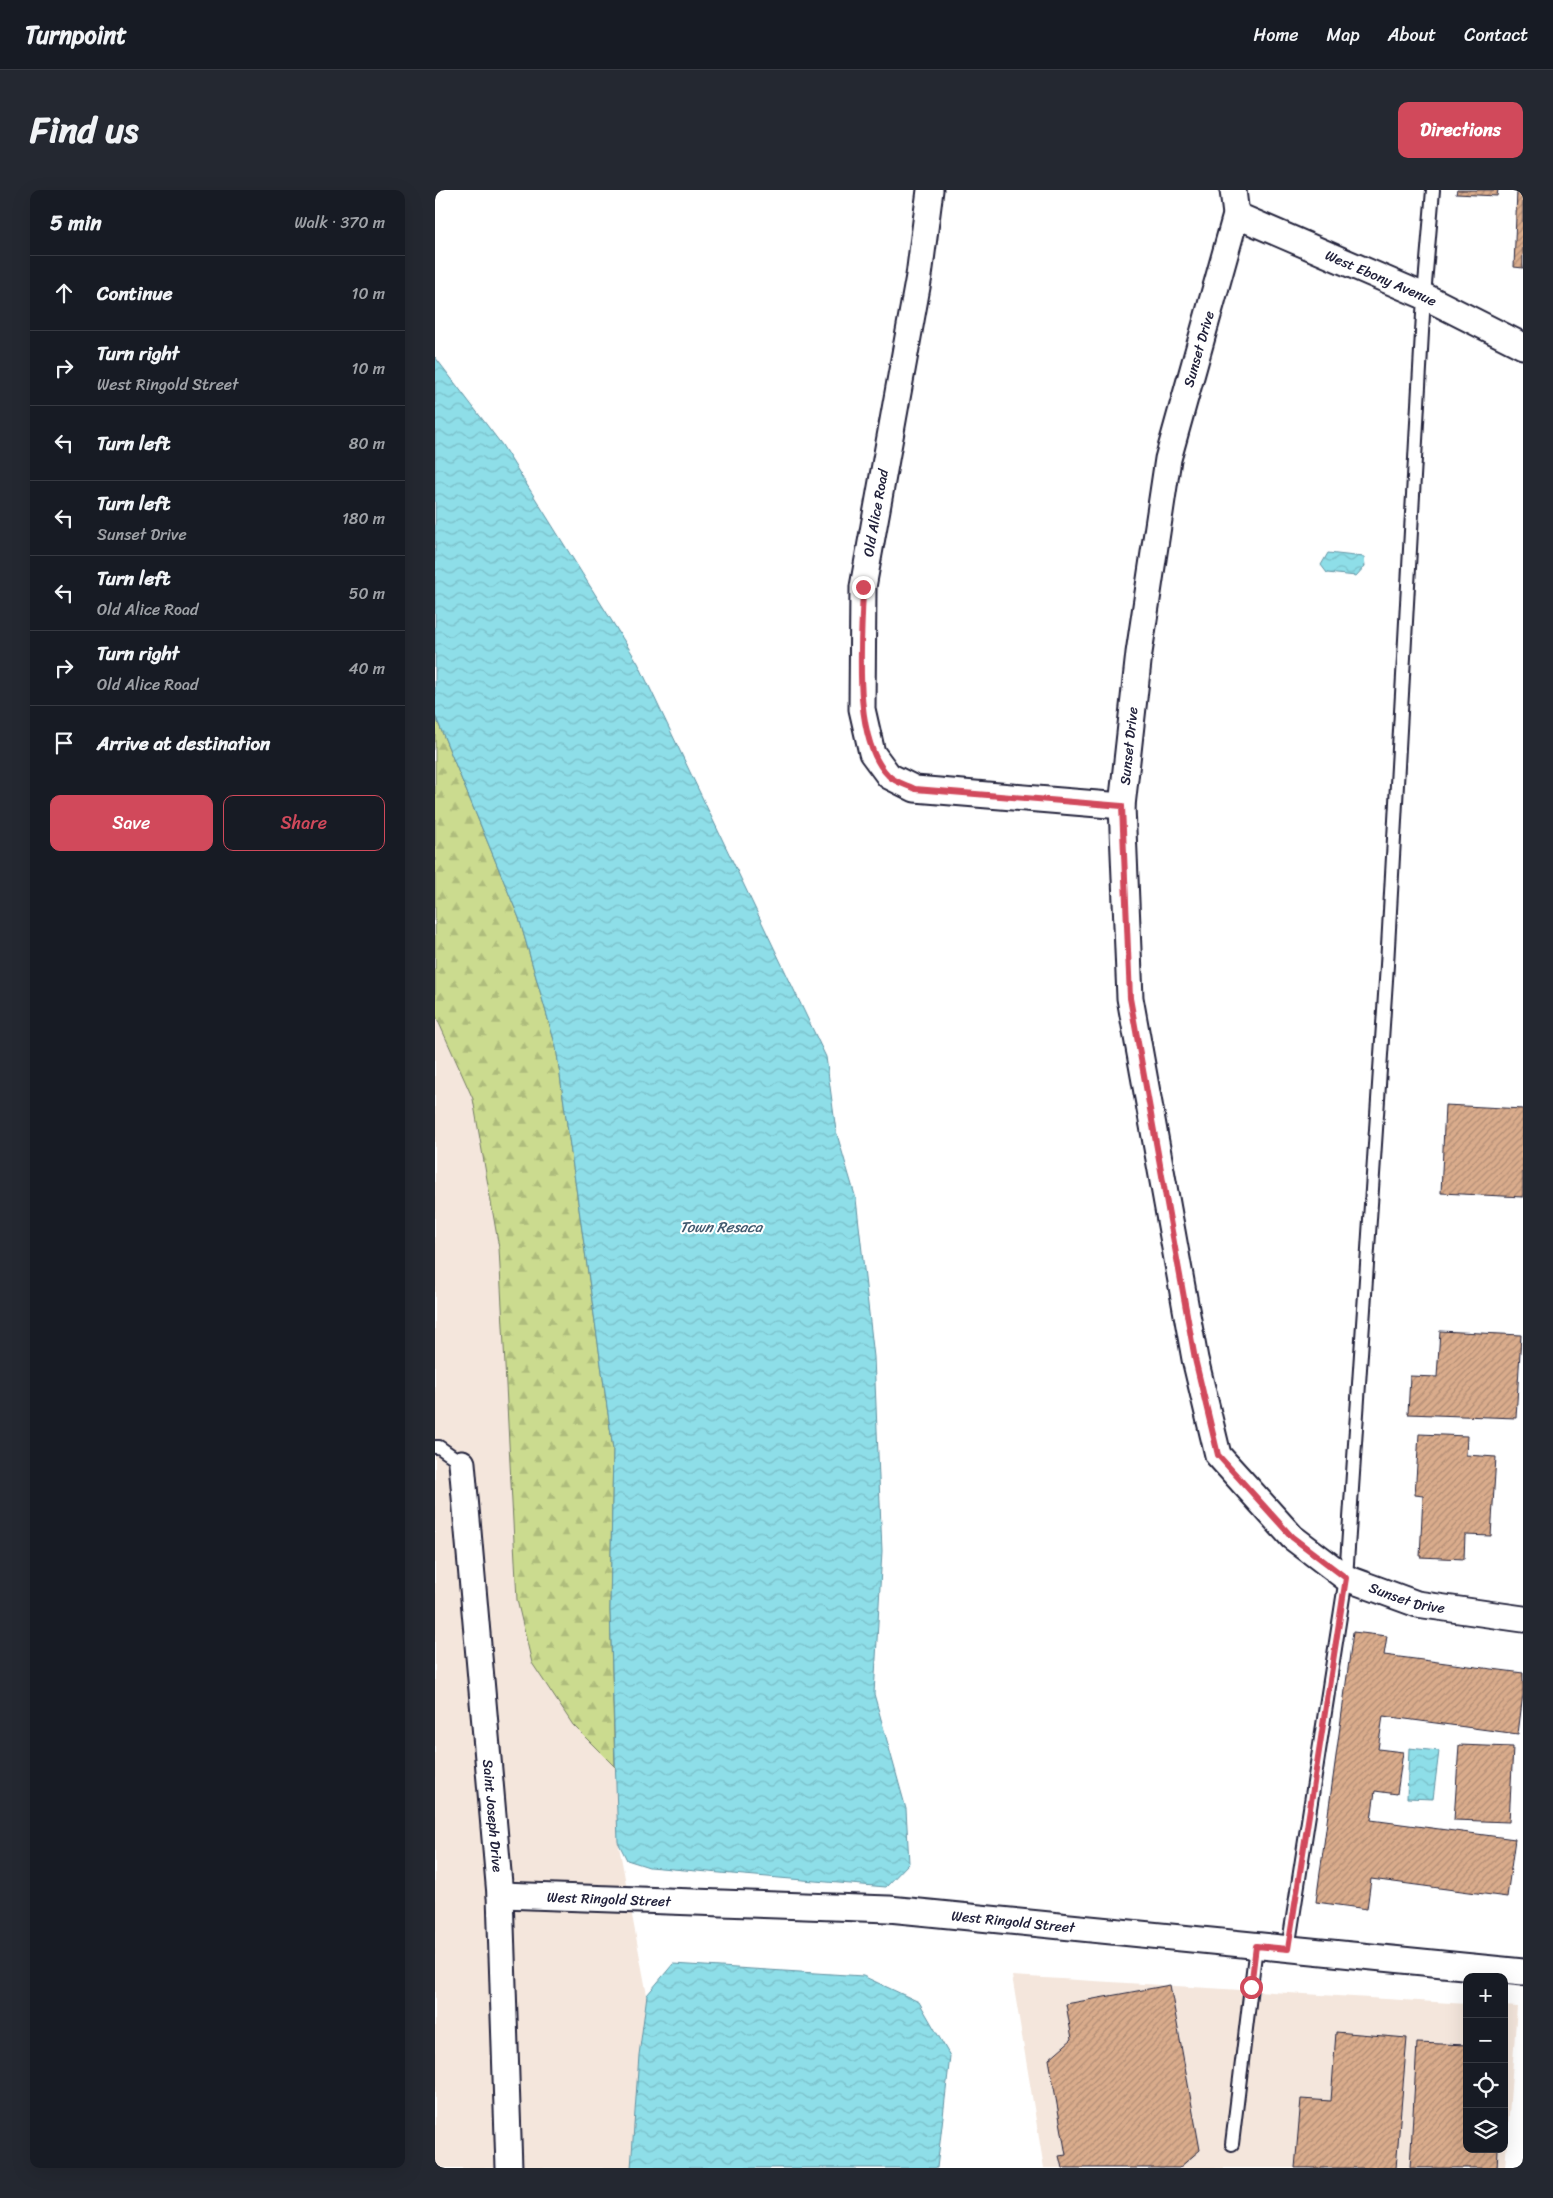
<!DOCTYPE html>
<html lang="en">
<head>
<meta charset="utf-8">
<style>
  :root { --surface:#171b24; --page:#242831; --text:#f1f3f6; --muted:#9ea1a6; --line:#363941; --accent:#d1495b }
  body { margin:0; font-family:Sriracha,sans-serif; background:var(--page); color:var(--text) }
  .controls { position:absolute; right:15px; bottom:15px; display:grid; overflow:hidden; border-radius:10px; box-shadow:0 5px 20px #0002 }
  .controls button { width:45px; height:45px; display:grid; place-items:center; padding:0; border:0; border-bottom:1px solid var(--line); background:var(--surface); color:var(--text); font:25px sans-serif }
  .stop { position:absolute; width:15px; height:15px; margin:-11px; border:4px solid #d1495b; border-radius:50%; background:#fff }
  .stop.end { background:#d1495b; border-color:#fff; box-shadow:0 1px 5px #0008 }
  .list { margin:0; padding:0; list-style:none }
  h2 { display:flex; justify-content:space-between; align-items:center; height:65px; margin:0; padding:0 20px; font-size:21px }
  h2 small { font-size:16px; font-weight:400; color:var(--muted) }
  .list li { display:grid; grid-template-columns:32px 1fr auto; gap:15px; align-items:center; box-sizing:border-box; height:75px; padding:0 20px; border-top:1px solid var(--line) }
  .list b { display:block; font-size:19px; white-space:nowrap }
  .list p { margin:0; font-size:16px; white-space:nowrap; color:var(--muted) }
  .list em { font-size:16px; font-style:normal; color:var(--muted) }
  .actions { display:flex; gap:10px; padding:15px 20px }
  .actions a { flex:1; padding:11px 0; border:1px solid var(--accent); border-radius:10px; text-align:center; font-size:18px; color:var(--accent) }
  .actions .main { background:var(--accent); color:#fff }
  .icon { flex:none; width:28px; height:28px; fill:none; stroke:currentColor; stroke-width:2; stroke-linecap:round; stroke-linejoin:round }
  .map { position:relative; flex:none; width:1088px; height:1978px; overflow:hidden; border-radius:10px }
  header { display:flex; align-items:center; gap:30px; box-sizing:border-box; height:70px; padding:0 25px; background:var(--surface); border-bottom:1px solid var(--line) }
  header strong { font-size:24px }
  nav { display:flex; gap:28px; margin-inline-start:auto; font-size:18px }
  .intro { display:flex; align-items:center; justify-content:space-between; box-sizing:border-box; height:120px; padding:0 30px }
  h1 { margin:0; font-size:35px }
  .button { padding:12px 22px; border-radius:10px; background:var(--accent); color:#fff; font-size:18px; font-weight:700 }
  main { display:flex; gap:30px; padding:0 30px }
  aside { flex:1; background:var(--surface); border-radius:10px; box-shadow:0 5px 20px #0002 }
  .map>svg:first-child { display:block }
</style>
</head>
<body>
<header>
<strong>Turnpoint</strong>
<nav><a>Home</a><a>Map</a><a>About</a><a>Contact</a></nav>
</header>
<div class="intro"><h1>Find us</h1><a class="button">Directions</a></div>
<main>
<aside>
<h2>5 min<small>Walk · 370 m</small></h2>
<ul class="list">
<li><svg class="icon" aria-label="ahead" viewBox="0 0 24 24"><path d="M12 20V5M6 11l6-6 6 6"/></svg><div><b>Continue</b></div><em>10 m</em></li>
<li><svg class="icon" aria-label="right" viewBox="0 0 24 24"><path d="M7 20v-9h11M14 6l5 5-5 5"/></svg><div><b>Turn right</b><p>West Ringold Street</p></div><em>10 m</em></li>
<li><svg class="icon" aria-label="left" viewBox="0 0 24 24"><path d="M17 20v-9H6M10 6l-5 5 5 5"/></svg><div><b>Turn left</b></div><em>80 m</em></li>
<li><svg class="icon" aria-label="left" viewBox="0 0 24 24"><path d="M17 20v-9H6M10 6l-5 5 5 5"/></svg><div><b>Turn left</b><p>Sunset Drive</p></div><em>180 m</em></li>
<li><svg class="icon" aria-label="left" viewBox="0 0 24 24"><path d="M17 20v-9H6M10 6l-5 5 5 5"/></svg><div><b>Turn left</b><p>Old Alice Road</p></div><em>50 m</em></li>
<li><svg class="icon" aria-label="right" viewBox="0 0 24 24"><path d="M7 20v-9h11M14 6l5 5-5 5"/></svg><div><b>Turn right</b><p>Old Alice Road</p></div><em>40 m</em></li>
<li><svg class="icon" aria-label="arrive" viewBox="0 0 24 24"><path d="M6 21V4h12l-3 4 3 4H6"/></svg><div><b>Arrive at destination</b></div></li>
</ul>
<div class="actions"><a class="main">Save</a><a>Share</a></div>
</aside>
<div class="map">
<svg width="1088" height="1978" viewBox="0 0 1088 1978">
  <defs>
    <pattern id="forest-firs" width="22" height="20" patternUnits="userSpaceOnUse" patternTransform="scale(1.25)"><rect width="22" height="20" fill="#cbdb8f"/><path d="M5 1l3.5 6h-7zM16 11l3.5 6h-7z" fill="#aebc7c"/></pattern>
    <pattern id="water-waves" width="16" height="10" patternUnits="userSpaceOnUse" patternTransform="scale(1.25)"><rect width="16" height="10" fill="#8edee8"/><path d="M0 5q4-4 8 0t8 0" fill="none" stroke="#7abec8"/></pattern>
    <pattern id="building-hatch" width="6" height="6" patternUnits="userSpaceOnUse" patternTransform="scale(1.25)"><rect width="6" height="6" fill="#daac8c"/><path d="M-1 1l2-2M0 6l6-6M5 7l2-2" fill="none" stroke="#b08c74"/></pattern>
  </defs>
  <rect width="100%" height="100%" fill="#fff"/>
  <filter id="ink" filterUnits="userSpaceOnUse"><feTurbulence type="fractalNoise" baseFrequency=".02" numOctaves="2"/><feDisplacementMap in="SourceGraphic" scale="10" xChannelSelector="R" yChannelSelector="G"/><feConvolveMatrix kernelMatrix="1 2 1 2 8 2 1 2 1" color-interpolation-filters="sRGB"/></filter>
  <g filter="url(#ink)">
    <g fill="#f4e6dc">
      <polygon points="0,525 84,728 178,1259 175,1420 183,1651 212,1805 204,1865 196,1978 0,1978"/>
      <polygon points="577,1786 1032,1814 1032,1959 1069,1959 1069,1816 1082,1817 1070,1978 609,1978"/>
    </g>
    <polygon fill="url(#forest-firs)" stroke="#767e65" points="0,525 84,728 121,857 178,1259 175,1420 180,1577 138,1535 97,1473 82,1410 64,1058 38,909 0,824"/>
    <g fill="url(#water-waves)" stroke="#6393a3">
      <polygon points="0,167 67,255 203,473 391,867 401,941 421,1009 439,1167 447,1361 439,1504 471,1619 474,1673 451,1697 214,1677 192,1670 183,1652 175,1420 178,1259 121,857 84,728 0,525"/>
      <polygon points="893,363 929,367 930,376 921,386 892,383 886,375"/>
      <polygon points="974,1558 1004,1561 998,1609 972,1608"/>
      <polygon points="238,1774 428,1786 484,1812 515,1866 502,1978 196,1978 204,1865 212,1805"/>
    </g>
    <g fill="url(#building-hatch)" stroke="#22223b">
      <polygon points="1022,0 1063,0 1062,6 1021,4"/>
      <polygon points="1082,0 1088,0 1088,78 1079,77"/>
      <polygon points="1010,915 1088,919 1088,1007 1006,1003"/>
      <polygon points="1005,1141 1086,1145 1081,1228 973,1224 975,1186 1002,1187"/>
      <polygon points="984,1244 1032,1246 1031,1265 1061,1267 1056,1346 1030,1345 1029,1369 985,1367 988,1306 980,1305"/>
      <polygon points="918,1442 952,1446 949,1465 1088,1483 1088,1504 1083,1544 948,1526 943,1559 968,1562 962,1604 940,1601 936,1630 1080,1649 1072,1707 936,1689 932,1719 881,1712"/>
      <polygon points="1024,1555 1078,1557 1074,1632 1019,1630"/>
      <polygon points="735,1795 765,1960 744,1978 627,1978 624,1966 631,1965 614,1869 637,1849 631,1814"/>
      <polygon points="901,1842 972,1848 961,1978 860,1978 866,1909 896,1911"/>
      <polygon points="982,1853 1032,1855 1032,1959 1063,1959 1062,1978 975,1978"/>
    </g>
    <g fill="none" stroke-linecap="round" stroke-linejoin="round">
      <defs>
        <g id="lane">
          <polyline points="0,1257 4,1257 27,1273"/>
          <polyline points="853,1759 911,1388 952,775 989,106 998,0"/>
          <polyline points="797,1954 821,1756"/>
        </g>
        <g id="street">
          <polyline points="495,0 484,86 428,397 427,519 437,563 454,586 480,599 687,616"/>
          <path id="s1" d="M 798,0 L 801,25 L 733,269 L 704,463 L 687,616 L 695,808 L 760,1169 L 783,1265 L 857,1347 L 911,1388 L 982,1414 L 1088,1429"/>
          <path id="s2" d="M 801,25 L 989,106 L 1088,156"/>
          <path id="s3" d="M 27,1273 L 65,1705 L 74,1978"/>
          <path id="s4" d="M 65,1705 L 454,1719 L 1088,1782"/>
        </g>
      </defs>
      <use href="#lane" stroke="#22223b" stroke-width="16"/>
      <use href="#street" stroke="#22223b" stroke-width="29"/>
      <use href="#lane" stroke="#fff" stroke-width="12"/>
      <use href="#street" stroke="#fff" stroke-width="25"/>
    </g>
  </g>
  <g fill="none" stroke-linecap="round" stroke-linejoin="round" filter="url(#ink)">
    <path stroke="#d1495b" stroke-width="6" d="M 428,397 C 427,447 416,548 453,585 C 459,592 472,595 480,599 L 687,616 L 695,808 L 760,1169 L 783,1265 L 857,1347 L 911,1388 L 853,1759 L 821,1756 L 816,1797"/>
  </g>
  <g text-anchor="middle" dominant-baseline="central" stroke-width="4" stroke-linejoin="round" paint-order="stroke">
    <g font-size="14" fill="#22223b" stroke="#fff">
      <text stroke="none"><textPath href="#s2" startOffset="158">West Ebony Avenue</textPath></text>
      <text transform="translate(764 159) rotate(-74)">Sunset Drive</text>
      <text transform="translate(441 323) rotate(-80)">Old Alice Road</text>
      <text transform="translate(694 556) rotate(-84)">Sunset Drive</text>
      <text stroke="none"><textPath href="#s1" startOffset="1529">Sunset Drive</textPath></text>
      <text stroke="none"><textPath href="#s3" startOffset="354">Saint Joseph Drive</textPath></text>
      <text stroke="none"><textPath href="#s4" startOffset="109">West Ringold Street</textPath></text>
      <text stroke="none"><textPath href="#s4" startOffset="514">West Ringold Street</textPath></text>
    </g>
    <g font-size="15" font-style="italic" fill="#425a6f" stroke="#fff">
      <text x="286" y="1037">Town Resaca</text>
    </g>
  </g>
</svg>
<div class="controls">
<button>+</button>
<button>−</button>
<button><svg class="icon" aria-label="locate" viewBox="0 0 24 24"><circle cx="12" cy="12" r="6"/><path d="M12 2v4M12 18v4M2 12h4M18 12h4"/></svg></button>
<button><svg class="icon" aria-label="layers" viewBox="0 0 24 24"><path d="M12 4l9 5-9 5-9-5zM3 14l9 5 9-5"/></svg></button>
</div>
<div class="stop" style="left:816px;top:1797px"></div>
<div class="stop end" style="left:428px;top:397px"></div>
</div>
</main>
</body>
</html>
